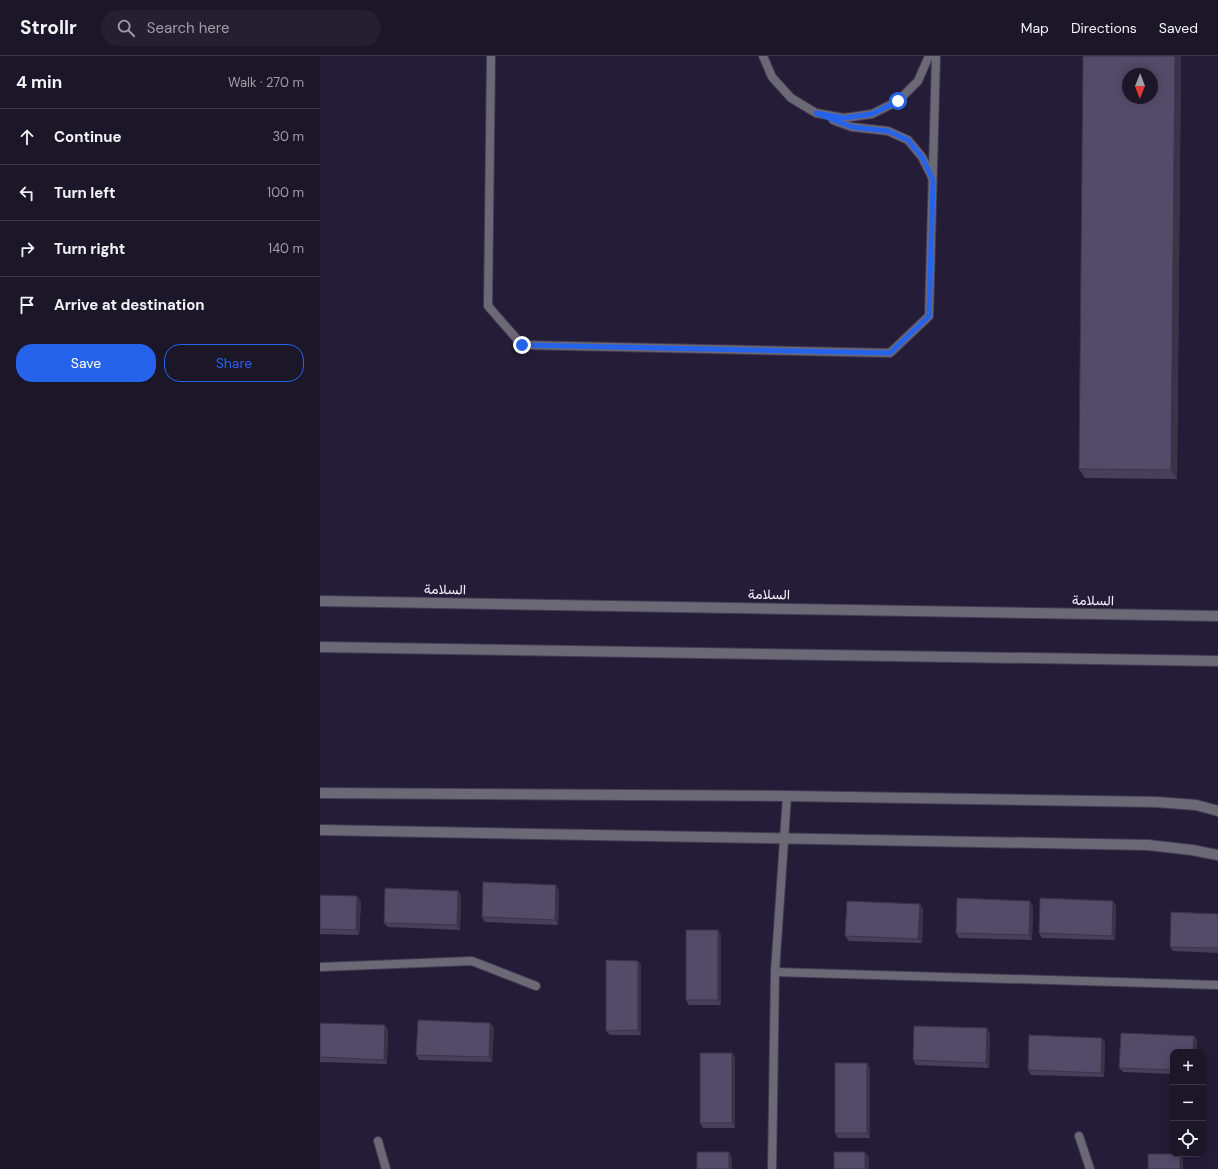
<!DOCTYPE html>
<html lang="en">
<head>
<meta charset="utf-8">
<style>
  :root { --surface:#1c1629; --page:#251f31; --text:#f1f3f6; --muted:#a09fa8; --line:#3a3546; --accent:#2563eb }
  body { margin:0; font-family:"DM Sans",Vazirmatn,sans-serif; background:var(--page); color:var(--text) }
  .controls { position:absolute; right:12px; bottom:12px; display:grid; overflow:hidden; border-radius:8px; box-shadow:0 2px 10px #0003 }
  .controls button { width:36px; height:36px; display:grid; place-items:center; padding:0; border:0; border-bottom:1px solid var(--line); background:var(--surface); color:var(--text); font:20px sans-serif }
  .compass { position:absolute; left:802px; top:12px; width:36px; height:36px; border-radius:50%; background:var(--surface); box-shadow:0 2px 10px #0003; rotate:181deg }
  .stop { position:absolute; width:12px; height:12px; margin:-9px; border:3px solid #2563eb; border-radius:50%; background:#fff }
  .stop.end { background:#2563eb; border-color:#fff; box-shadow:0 1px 4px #0008 }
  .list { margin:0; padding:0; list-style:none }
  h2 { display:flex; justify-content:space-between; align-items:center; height:52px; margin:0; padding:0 16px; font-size:17px }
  h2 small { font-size:13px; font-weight:400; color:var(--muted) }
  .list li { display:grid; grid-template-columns:26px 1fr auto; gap:12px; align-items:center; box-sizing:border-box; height:56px; padding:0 16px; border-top:1px solid var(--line) }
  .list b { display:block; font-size:15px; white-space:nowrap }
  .list em { font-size:13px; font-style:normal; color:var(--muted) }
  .actions { display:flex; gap:8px; padding:12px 16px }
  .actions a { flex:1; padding:9px 0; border:1px solid var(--accent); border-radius:16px; text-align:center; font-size:14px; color:var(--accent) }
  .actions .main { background:var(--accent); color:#fff }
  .icon { flex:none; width:22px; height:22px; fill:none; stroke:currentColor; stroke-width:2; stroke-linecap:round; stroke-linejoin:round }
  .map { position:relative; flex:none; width:898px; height:1113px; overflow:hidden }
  header { display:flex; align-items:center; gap:24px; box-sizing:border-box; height:56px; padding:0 20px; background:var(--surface); border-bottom:1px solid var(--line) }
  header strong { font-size:19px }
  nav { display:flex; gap:22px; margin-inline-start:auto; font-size:14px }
  .search { width:280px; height:36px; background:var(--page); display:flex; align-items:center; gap:10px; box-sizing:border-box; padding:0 14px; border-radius:22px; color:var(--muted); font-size:15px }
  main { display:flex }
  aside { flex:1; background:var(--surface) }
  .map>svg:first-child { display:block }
</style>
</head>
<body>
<header>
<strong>Strollr</strong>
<div class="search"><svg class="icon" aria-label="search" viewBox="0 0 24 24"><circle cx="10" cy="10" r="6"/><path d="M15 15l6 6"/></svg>Search here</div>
<nav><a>Map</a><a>Directions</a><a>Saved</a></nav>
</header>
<main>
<aside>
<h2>4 min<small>Walk · 270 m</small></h2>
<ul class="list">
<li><svg class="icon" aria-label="ahead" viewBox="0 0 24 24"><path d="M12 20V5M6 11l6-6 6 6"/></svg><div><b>Continue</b></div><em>30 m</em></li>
<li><svg class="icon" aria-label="left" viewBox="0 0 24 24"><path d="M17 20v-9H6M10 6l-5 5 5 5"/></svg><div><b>Turn left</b></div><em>100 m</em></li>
<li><svg class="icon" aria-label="right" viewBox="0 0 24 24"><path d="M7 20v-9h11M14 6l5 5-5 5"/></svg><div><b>Turn right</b></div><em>140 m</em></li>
<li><svg class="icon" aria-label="arrive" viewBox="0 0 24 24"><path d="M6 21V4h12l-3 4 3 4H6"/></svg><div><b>Arrive at destination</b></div></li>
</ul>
<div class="actions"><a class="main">Save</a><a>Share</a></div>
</aside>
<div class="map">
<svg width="898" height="1113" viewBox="0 0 898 1113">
  <rect width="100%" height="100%" fill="#251d37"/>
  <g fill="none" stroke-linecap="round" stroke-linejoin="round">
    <defs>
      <g id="service">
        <polyline points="171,0 168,250 202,289 570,297 609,260 616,0"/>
        <polyline points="443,0 452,21 471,42 496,57 524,62 552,58 578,45 598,25 609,0"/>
        <polyline points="513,64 532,71 568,75 588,84 602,101 612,121"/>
        <polyline points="0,911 152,905 216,930"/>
        <polyline points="455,916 898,929"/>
        <polyline points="759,1080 770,1113"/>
        <polyline points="58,1085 66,1113"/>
        <polyline points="452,1113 455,916 467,740"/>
      </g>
      <g id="tertiary">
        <polyline points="0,545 898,560"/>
        <polyline points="0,591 898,605"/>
        <polyline points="0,737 467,740 836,746 876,749 898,755"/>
        <polyline points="0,774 828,789 872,794 898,799"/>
      </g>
    </defs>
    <use href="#service" stroke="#423b53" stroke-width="10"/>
    <use href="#tertiary" stroke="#423b53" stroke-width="12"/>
    <use href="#service" stroke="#6c6977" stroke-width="8"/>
    <use href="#tertiary" stroke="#6c6977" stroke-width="10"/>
  </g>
  <g fill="#474059">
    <polygon points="763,0 861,0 857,423 765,422 759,413"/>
    <polygon points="239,834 238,869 165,866 162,861"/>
    <polygon points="138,835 141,839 140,874 68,871 64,867"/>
    <polygon points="0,839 41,845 39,879 0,878"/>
    <polygon points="793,845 796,850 795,884 722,882 719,877"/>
    <polygon points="713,850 712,884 639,882 636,877"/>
    <polygon points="603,853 602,887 529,885 525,880"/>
    <polygon points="898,858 898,897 853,895 850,891"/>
    <polygon points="401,879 401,949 369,949 366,944"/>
    <polygon points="318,905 321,909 321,979 290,979 286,975"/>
    <polygon points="0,967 65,969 68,974 67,1008 0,1006"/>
    <polygon points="170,967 174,972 172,1006 99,1004 96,999"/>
    <polygon points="670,977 669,1012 596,1009 593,1004"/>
    <polygon points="874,980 877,984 877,996 853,996 853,1018 803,1016 799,1012"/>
    <polygon points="785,986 784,1021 711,1019 708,1014"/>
    <polygon points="412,997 415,1002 415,1072 383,1072 380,1067"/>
    <polygon points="547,1007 550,1012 550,1082 518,1082 515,1077"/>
  </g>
  <g fill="#3a3449">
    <polygon points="855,0 861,0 857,423 851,414"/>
    <polygon points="236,829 239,834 238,869 235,864"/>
    <polygon points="138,835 141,839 140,874 137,869"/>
    <polygon points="37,840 41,845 39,879 36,874"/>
    <polygon points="710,845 713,850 712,884 709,879"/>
    <polygon points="793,845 796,850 795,884 792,880"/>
    <polygon points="600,848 603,853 602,887 598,883"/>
    <polygon points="398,874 401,879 401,949 398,944"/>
    <polygon points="318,905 321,909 321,979 318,974"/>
    <polygon points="170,967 174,972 172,1006 169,1001"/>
    <polygon points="65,969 68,974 67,1008 64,1004"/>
    <polygon points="667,972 670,977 669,1012 666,1007"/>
    <polygon points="874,980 877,984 877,996 873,996"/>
    <polygon points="782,982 785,986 784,1021 781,1017"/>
    <polygon points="412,997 415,1002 415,1072 412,1067"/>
    <polygon points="547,1007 550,1012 550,1082 547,1077"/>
    <polygon points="409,1096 412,1101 412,1113 409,1113"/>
    <polygon points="545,1096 549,1101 549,1113 545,1113"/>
    <polygon points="860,1098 863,1103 863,1113 860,1113"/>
  </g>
  <g fill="#534b68" stroke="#3a3449" fill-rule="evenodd">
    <path d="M 763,0 L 855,0 L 851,414 L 759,413 ZM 808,18 L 832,18 L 832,42 L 808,42 Z"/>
    <polygon points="163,826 236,829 235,864 162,861"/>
    <polygon points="65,832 138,835 137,869 64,867"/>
    <polygon points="0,839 37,840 36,874 0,873"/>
    <polygon points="637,842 710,845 709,879 636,877"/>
    <polygon points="720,842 793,845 792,880 719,877"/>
    <polygon points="527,845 600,848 598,883 525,880"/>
    <polygon points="851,856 898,858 898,892 850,891"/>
    <rect x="366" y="874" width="32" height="70"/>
    <polygon points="286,904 318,905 318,974 286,975"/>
    <polygon points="98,964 170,967 169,1001 96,999"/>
    <polygon points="0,967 65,969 64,1004 0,1001"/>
    <polygon points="594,970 667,972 666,1007 593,1004"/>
    <polygon points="801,977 874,980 873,996 853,996 853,1014 799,1012"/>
    <polygon points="709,979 782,982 781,1017 708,1014"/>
    <rect x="380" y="997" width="32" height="70"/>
    <rect x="515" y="1007" width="32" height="70"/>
    <rect x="377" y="1096" width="32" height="17"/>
    <rect x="514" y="1096" width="31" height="17"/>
    <rect x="828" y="1098" width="32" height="15"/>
  </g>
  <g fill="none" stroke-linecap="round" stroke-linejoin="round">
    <polyline stroke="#2563eb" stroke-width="5" points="202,289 570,297 609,260 613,124 602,101 588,84 568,75 532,71 496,57 524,62 552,58 578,45"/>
  </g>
  <g text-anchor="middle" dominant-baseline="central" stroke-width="4" stroke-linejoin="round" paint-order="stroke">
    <g font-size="14" fill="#f3f0fe" stroke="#251d37">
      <text transform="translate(125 533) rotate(1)">السلامة</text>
      <text transform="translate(449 538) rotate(1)">السلامة</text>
      <text transform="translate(773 544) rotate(1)">السلامة</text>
    </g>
  </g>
</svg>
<div class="controls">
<button>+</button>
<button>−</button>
<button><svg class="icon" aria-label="locate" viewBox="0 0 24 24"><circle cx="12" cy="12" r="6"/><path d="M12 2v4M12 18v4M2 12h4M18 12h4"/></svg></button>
</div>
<svg class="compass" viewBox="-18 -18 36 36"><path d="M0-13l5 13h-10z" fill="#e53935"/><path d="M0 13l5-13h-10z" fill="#a09fa8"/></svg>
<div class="stop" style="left:578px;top:45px"></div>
<div class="stop end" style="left:202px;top:289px"></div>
</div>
</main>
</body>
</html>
